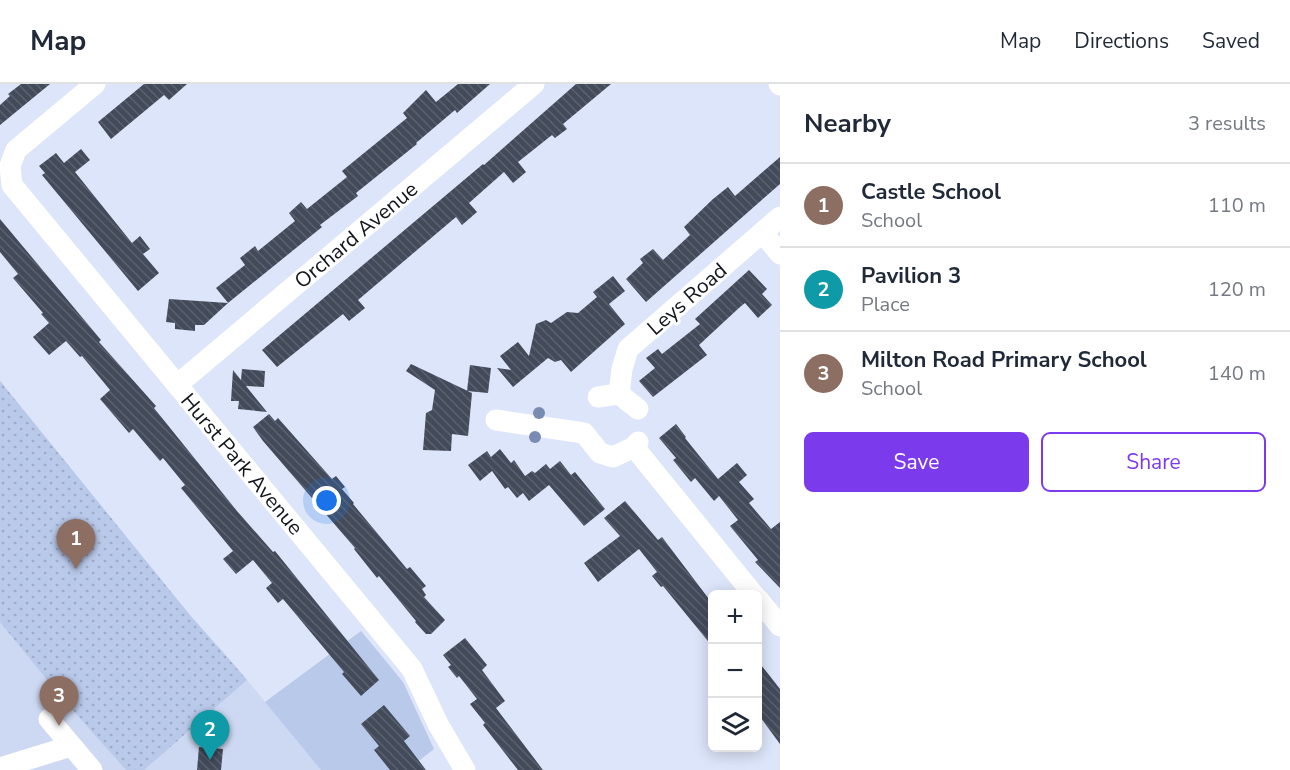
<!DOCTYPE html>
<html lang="en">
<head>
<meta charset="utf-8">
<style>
  :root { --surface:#fff; --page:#f6f6f7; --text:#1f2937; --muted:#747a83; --line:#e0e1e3; --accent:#7c3aed }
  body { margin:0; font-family:"Nunito Sans",sans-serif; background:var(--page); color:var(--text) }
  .controls { position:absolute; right:18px; bottom:18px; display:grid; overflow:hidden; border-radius:9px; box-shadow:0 3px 15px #0003 }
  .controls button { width:54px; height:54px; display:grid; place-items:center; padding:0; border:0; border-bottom:2px solid var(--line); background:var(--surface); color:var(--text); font:30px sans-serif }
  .you { position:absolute; left:327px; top:417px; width:21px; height:21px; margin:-15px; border:4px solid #fff; border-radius:50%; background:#1a73e8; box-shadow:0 0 0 9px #1a73e833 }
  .badge { display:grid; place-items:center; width:39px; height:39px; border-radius:50%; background:var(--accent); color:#fff; font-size:20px; font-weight:700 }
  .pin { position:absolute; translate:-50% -50px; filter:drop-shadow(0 2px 3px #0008) }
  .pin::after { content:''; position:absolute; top:32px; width:21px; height:18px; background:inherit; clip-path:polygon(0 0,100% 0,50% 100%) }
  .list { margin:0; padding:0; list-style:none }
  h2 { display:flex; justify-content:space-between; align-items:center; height:78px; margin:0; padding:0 24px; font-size:26px }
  h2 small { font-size:20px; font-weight:400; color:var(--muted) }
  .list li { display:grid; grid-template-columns:39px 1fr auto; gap:18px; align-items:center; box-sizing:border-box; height:84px; padding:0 24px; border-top:2px solid var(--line) }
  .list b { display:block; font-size:22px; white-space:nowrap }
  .list p { margin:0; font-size:20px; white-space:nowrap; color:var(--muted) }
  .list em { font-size:20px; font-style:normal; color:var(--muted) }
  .actions { display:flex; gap:12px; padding:18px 24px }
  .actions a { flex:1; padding:14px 0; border:2px solid var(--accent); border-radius:9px; text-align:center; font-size:21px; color:var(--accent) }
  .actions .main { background:var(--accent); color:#fff }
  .icon { flex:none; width:33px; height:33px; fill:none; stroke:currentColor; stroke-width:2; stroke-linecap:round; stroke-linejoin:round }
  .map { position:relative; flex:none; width:780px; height:686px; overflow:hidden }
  header { display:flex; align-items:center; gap:36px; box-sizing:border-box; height:84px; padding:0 30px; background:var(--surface); border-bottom:2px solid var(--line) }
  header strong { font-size:28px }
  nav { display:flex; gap:33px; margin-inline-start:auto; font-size:21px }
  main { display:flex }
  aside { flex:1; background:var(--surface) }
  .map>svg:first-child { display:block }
</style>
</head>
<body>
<header>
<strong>Map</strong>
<nav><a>Map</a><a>Directions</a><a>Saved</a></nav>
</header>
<main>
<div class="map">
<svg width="780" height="686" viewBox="0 0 780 686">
  <defs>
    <pattern id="grass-dots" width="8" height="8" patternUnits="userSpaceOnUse" patternTransform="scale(1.5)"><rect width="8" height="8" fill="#b9c9ea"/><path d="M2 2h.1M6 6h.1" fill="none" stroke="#9eacc8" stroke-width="1.8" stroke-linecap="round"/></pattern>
    <pattern id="building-back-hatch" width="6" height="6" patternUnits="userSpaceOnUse" patternTransform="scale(1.5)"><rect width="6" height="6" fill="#434b5b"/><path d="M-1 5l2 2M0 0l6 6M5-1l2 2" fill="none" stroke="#5a616e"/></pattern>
  </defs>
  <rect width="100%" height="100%" fill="#dce5f9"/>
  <polygon fill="#cdd9f3" points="0,297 189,530 234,580 321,686 0,686"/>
  <polygon fill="url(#grass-dots)" points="0,297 189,530 247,596 144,686 126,686 61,613 0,538"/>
  <polygon fill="#b9c9ea" points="361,547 403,598 434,665 407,686 321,686 265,618"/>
  <g fill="url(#building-back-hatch)">
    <polygon points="21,0 50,0 0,41 0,21 10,12 8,10"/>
    <polygon points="144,0 187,0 169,16 164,11 111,55 98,38"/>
    <polygon points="458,0 490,0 457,29 455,26 416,59 417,60 356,109 358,112 320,141 322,143 228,219 204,241 195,241 195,247 175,245 175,239 166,238 169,215 228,219 216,204 245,181 240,174 255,162 258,167 295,137 289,129 301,118 307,125 347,93 342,87 407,34 403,29 426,6 436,18"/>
    <polygon points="576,0 611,0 563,40 567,45 555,54 552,51 518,78 526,88 513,99 504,88 469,119 477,128 462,141 456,133 358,216 365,224 349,237 343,230 277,283 262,266 483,80 484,81"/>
    <polygon points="81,65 90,76 75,88 132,159 140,152 150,165 143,170 159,189 138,207 42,91 45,89 39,82 56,69 64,79"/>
    <polygon points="780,73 780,100 646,218 626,195 643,179 640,175 653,165 663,176 690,151 684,143 713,115 728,103 735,112"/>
    <polygon points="0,135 101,256 99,258 156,322 154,324 237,427 273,468 275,467 379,596 361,612 342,590 344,588 283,515 278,519 266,504 272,499 253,476 236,490 223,475 233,467 181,404 185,401 163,374 160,377 133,345 129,349 100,315 110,306 82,272 80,273 66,257 49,271 33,253 49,239 41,230 43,229 13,194 18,190 0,168"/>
    <polygon points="749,186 767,205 762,210 772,221 758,234 745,219 740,223 699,261 707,271 653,313 639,297 655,284 646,274 658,265 662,270 700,240 695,235"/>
    <polygon points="613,192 625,207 609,220 625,240 571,288 561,276 555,278 548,274 513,303 497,284 511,286 500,272 518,258 529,272 536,240 546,236 551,239 567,228 578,229 597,213 593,208"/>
    <polygon points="411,280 472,309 468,352 452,350 451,367 423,366 426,329 432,326 435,306 406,287"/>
    <polygon points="470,281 491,284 488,309 467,307"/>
    <polygon points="242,285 265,287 264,303 246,302 267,328 238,325 239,317 231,317 233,286 241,296"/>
    <polygon points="269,330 275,337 278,334 332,395 336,392 345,403 342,405 354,419 353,420 407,485 410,483 426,502 422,505 426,511 424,513 445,536 431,550 426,550 415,538 416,537 379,492 377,494 354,465 355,464 263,357 253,343"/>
    <polygon points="676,340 686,353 685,354 718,395 737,379 747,391 739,398 754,415 749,419 771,445 780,438 780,504 755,478 758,476 730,442 738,436 719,412 714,417 695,394 691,398 673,376 676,374 659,354"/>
    <polygon points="500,365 511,379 514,376 525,392 532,387 535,389 546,380 550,385 560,377 571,391 575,388 605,425 584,442 549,401 529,417 523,409 517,414 508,403 505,405 492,387 480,397 468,381 487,367 491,373"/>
    <polygon points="625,417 658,456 662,453 712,519 712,562 663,502 661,503 652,492 657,488 639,465 598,498 584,479 620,452 604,434"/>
    <polygon points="465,554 487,581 482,586 505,617 496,624 543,686 518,686 483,641 485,639 470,620 477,615 459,592 457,594 448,583 451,581 443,571"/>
    <polygon points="758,577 780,605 780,660 758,630"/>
    <polygon points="384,621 410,652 404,657 426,686 390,686 374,666 379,662 361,640"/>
    <polygon points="199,663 223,665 221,686 197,686"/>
  </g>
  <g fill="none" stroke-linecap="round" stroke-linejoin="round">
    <g stroke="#fff" stroke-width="21">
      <polyline points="95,0 16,66 10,82 12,101 412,585 438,640 465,686"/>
      <polyline points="779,0 780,1"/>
      <polyline points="763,149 780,170"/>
      <polyline points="177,301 534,0"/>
      <polyline points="598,313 619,310"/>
      <polyline points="638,325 619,310 622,285 628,265 780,133"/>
      <polyline points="496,336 584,349 600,369 613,373 634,363 638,358"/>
      <polyline points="634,363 754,511"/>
      <polyline points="758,515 780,542"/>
      <polyline points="49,635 92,686"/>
      <polyline points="0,686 3,683 71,662"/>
    </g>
  </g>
  <g fill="#7a8bb3">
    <circle cx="539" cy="329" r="6"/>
    <circle cx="535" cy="353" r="6"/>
  </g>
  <g text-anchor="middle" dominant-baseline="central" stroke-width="6" stroke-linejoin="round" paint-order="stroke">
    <g font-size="21" fill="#12151c" stroke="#fff">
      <text transform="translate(356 151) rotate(-40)">Orchard Avenue</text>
      <text transform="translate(687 215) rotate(-41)">Leys Road</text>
      <text transform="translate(242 380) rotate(50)">Hurst Park Avenue</text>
    </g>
  </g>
</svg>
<div class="controls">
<button>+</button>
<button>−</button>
<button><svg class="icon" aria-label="layers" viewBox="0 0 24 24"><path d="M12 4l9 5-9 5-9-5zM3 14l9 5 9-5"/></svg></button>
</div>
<div class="you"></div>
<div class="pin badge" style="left:76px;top:485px;background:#8d6e63">1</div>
<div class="pin badge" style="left:210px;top:676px;background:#0f9aa8">2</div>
<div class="pin badge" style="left:59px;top:642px;background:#8d6e63">3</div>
</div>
<aside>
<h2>Nearby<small>3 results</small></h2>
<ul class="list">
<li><span class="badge" style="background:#8d6e63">1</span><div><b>Castle School</b><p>School</p></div><em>110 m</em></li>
<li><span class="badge" style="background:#0f9aa8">2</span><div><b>Pavilion 3</b><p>Place</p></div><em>120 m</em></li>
<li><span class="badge" style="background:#8d6e63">3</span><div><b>Milton Road Primary School</b><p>School</p></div><em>140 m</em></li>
</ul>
<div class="actions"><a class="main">Save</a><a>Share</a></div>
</aside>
</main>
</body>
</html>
